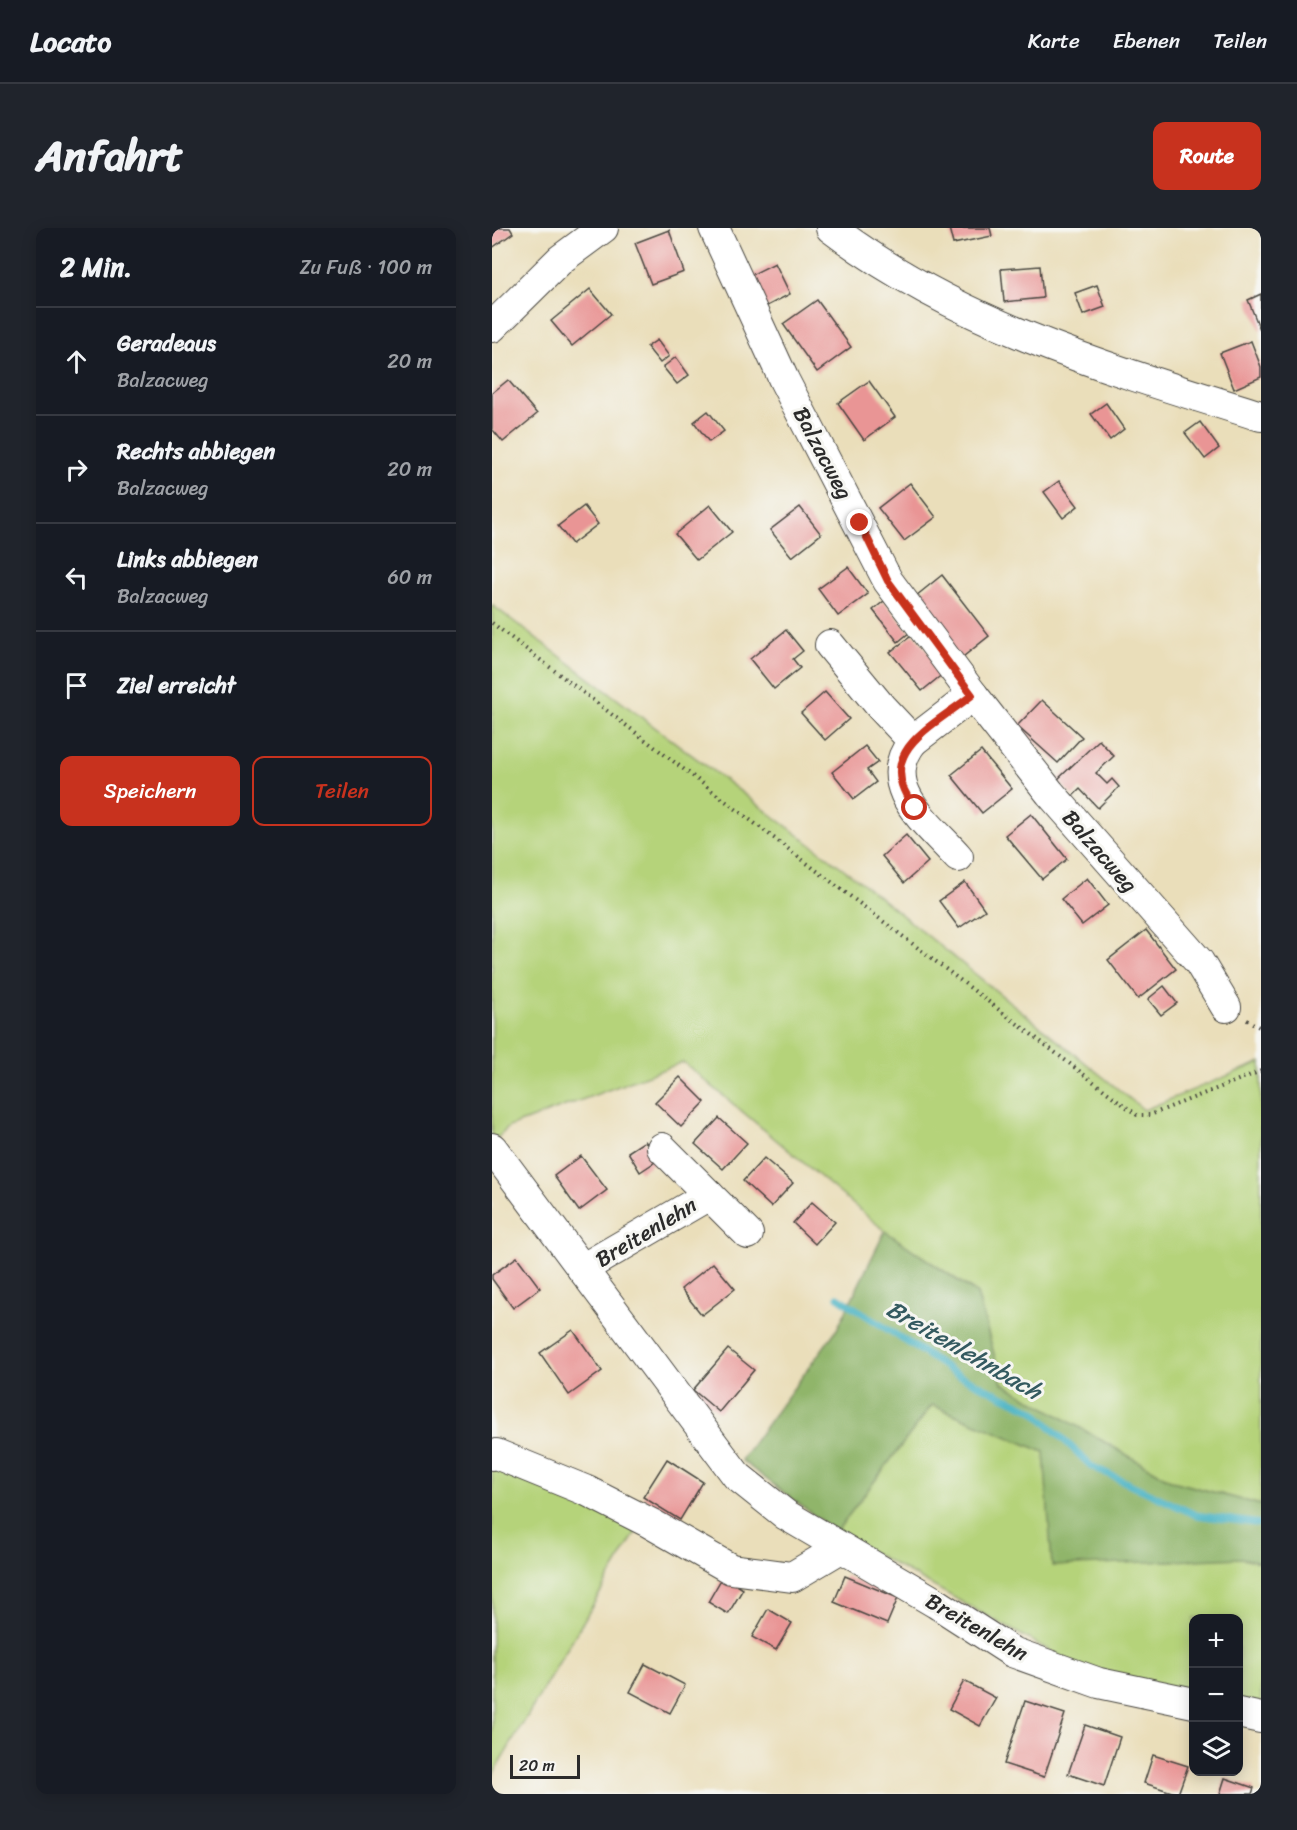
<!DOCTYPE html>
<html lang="de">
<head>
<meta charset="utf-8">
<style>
  :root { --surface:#171b24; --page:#20242c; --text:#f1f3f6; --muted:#9ea1a6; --line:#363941; --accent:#c8321e }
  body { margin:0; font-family:Sriracha,sans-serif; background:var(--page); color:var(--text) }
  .controls { position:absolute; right:18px; bottom:18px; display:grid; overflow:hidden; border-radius:12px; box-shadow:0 3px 15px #0003 }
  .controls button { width:54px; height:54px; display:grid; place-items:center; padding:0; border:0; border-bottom:2px solid var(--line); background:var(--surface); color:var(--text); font:30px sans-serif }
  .scale { position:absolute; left:18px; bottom:15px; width:70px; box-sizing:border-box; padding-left:6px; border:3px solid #2b2b2b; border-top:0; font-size:16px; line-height:21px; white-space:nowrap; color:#2b2b2b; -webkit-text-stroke:4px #f6f6f2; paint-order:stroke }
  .stop { position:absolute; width:18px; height:18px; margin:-14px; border:4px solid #c8321e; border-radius:50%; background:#fff }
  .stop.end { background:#c8321e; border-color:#fff; box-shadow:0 2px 6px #0008 }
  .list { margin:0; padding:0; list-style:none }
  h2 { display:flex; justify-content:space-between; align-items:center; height:78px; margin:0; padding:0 24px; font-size:26px }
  h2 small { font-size:20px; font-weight:400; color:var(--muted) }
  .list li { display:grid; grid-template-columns:39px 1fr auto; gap:18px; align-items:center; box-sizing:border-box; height:108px; padding:0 24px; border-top:2px solid var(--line) }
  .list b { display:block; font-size:22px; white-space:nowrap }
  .list p { margin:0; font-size:20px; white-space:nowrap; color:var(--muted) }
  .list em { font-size:20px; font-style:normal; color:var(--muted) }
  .actions { display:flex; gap:12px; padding:18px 24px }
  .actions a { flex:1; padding:14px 0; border:2px solid var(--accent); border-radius:12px; text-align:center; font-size:21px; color:var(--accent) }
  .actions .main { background:var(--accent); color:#fff }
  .icon { flex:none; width:33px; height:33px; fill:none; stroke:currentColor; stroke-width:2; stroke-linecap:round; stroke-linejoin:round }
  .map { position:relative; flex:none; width:769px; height:1566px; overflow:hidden; border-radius:12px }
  header { display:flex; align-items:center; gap:36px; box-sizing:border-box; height:84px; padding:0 30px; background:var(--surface); border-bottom:2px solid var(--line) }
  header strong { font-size:28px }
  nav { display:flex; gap:33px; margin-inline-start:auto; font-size:21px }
  .intro { display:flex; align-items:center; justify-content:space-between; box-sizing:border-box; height:144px; padding:0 36px }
  h1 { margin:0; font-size:42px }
  .button { padding:15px 27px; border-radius:12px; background:var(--accent); color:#fff; font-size:21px; font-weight:700 }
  main { display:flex; gap:36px; padding:0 36px }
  aside { flex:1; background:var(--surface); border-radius:12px; box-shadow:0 3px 15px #0003 }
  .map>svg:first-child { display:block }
</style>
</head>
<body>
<header>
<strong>Locato</strong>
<nav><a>Karte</a><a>Ebenen</a><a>Teilen</a></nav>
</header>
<div class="intro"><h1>Anfahrt</h1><a class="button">Route</a></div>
<main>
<aside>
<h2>2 Min.<small>Zu Fuß · 100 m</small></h2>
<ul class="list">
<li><svg class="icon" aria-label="ahead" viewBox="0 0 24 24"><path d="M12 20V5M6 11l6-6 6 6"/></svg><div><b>Geradeaus</b><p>Balzacweg</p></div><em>20 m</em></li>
<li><svg class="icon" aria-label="right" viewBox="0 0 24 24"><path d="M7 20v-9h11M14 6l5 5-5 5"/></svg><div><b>Rechts abbiegen</b><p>Balzacweg</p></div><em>20 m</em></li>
<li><svg class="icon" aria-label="left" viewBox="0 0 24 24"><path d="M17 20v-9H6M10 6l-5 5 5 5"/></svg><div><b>Links abbiegen</b><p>Balzacweg</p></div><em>60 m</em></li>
<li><svg class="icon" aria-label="arrive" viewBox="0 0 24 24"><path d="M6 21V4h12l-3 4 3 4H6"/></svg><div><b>Ziel erreicht</b></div></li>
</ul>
<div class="actions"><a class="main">Speichern</a><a>Teilen</a></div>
</aside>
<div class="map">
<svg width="769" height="1566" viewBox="0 0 769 1566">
  <rect width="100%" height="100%" fill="#f6f6f2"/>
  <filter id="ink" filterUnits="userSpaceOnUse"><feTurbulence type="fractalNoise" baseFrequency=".0167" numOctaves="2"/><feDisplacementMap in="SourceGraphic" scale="12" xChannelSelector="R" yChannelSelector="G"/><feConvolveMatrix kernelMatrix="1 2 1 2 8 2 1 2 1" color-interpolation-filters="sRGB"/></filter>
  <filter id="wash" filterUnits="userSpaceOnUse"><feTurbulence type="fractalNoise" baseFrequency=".008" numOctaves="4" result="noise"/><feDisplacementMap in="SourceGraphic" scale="24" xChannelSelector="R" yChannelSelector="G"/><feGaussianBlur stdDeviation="1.35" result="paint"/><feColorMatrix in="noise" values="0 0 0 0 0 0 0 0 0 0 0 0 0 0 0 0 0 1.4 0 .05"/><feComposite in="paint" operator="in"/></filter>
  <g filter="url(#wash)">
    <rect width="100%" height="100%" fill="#eadeba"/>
    <g fill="#b5d37a" stroke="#707f52" stroke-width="1.5">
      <polygon points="0,377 369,654 652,882 769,834 769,1277 680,1253 510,1155 485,1065 393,1003 191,834 17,899 3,912 0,907"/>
      <polygon points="440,1177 552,1224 749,1330 769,1334 769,1480 747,1475 746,1390 702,1390 701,1466 596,1444 344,1304"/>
      <polygon points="0,1215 144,1304 0,1548"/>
    </g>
    <polygon fill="#90b56a" stroke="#5e704a" stroke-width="1.5" points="393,1003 485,1066 510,1155 680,1253 769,1277 769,1334 749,1330 560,1338 552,1224 440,1177 344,1304 249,1232 345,1101"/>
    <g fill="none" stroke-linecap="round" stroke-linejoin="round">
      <polyline stroke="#46b2c3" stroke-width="7" points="346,1069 464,1146 542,1183 599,1238 704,1287 769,1296"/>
    </g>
    <g id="blocks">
      <g fill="#e99595">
        <polygon points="0,0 18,0 21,5 0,20"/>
        <polygon points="457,0 498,0 500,8 461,16"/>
        <polygon points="177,2 192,44 159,56 143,15"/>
        <polygon points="283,35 298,66 273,79 257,48"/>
        <polygon points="548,38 551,70 512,74 509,41"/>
        <polygon points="605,57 613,79 591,87 583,65"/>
        <polygon points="98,61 119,86 80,118 59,93"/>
        <polygon points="769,66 769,104 756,72"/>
        <polygon points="325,72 359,119 325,144 291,96"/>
        <polygon points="165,112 177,128 168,135 155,119"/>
        <polygon points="759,113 769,139 769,149 742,161 728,125"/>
        <polygon points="184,129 197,147 185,156 171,139"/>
        <polygon points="16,152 45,186 11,214 0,201 0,165"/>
        <polygon points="377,153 403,189 372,212 346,175"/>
        <polygon points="614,175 632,201 618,212 599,186"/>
        <polygon points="216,183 232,203 217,214 202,194"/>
        <polygon points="708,194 727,220 713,231 693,205"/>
        <polygon points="567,253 586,278 571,290 552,264"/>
        <polygon points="418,255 444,289 412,313 386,280"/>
        <polygon points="218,277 240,304 205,332 183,306"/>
        <polygon points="92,278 106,296 80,316 66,298"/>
        <polygon points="308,279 329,306 300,329 278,302"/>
        <polygon points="356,339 376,366 346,388 326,361"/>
        <polygon points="450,347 497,408 467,432 419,372"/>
        <polygon points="392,373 418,404 406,414 381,382"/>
        <polygon points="294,402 311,423 301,431 308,440 282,461 258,431"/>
        <polygon points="422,406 452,445 430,463 398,424"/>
        <polygon points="333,464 357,491 333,512 309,485"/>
        <polygon points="550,472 590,509 566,535 525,498"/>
        <polygon points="607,512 622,528 604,545 615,556 620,551 627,559 606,580 588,561 581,568 565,552"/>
        <polygon points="373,518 386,534 375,542 384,554 362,571 340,544"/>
        <polygon points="489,523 520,561 490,585 459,547"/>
        <polygon points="539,586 575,631 550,651 513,607"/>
        <polygon points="414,607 436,634 412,655 390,628"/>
        <polygon points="595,650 616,677 590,697 569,671"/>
        <polygon points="473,654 493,682 467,700 447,673"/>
        <polygon points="654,702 684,741 646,771 616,732"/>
        <polygon points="672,758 685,775 669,787 656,771"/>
        <polygon points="188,849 213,874 189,899 163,874"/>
        <polygon points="227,890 255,915 231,941 203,916"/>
        <polygon points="153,913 166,932 148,944 136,924"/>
        <polygon points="89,928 115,962 87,983 62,948"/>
        <polygon points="272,930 301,955 279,979 251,953"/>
        <polygon points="320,974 343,994 323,1016 301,995"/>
        <polygon points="25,1029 48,1060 21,1080 0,1051 0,1047"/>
        <polygon points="221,1035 243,1061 210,1087 189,1061"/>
        <polygon points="81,1102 110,1143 77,1167 48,1125"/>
        <polygon points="236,1121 262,1142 227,1184 201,1162"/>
        <polygon points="175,1231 211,1254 188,1292 151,1269"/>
        <polygon points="231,1348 251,1361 236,1386 216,1374"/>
        <polygon points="353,1348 406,1370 395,1396 342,1374"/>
        <polygon points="276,1381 300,1395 284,1422 260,1409"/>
        <polygon points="153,1436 193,1457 178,1485 138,1464"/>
        <polygon points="472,1453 504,1470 488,1498 457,1481"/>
        <polygon points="533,1473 573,1486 552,1549 512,1536"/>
        <polygon points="593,1497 628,1509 612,1558 576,1546"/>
        <polygon points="661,1527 696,1538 686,1566 652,1555"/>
        <polygon points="733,1550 762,1560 760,1566 728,1566"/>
      </g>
    </g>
  </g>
  <g filter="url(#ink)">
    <use href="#blocks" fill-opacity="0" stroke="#484640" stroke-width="1.5"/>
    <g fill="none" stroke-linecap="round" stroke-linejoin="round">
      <defs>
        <g id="minor">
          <polyline points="222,0 292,152 396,353 481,467 558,565 707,734 734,779"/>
          <path d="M 339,0 C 467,97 618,141 769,188"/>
          <polyline points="0,99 69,31 111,0"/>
          <polyline points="338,417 389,479 421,513 481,467"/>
          <path d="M 421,513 C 385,559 436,595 466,629"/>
          <polyline points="0,920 245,1248 294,1287 444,1375 520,1424 607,1455 702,1475"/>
          <polyline points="170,920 217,967"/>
          <polyline points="90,1041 217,967 256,1006"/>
          <polyline points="0,1227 4,1226 95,1263 158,1295 239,1341 300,1349 347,1321"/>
          <polyline points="746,1485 769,1490"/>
        </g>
      </defs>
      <use href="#minor" stroke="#484640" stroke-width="32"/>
      <g stroke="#484640" stroke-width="4" stroke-dasharray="1.5 4.5" stroke-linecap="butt">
        <polyline points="0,395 645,887 658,887 769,843"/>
        <polyline points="755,792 769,800"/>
      </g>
      <use href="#minor" stroke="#fff" stroke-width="30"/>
    </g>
  </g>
  <g fill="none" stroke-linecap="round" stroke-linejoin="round" filter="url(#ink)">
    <path stroke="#c8321e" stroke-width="8" d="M 368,295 L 396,353 L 480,467 C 441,499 379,524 423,580"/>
  </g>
  <g text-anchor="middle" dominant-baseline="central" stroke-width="6" stroke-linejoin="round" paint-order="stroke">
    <g font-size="22" fill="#2b2b2b" stroke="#f6f6f2">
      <text transform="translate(331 225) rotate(62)">Balzacweg</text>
      <text transform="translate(608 623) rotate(49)">Balzacweg</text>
      <text transform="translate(154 1004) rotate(-31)">Breitenlehn</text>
      <text transform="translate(485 1399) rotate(30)">Breitenlehn</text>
    </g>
    <g font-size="24" font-style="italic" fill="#345a60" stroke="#f6f6f2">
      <text transform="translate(472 1122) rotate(30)">Breitenlehnbach</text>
    </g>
  </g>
</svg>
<div class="controls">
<button>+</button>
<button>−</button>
<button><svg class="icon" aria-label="layers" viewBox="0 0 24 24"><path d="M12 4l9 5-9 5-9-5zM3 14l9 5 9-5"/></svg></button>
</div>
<div class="scale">20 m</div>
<div class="stop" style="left:423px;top:580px"></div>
<div class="stop end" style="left:368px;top:295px"></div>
</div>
</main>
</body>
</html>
